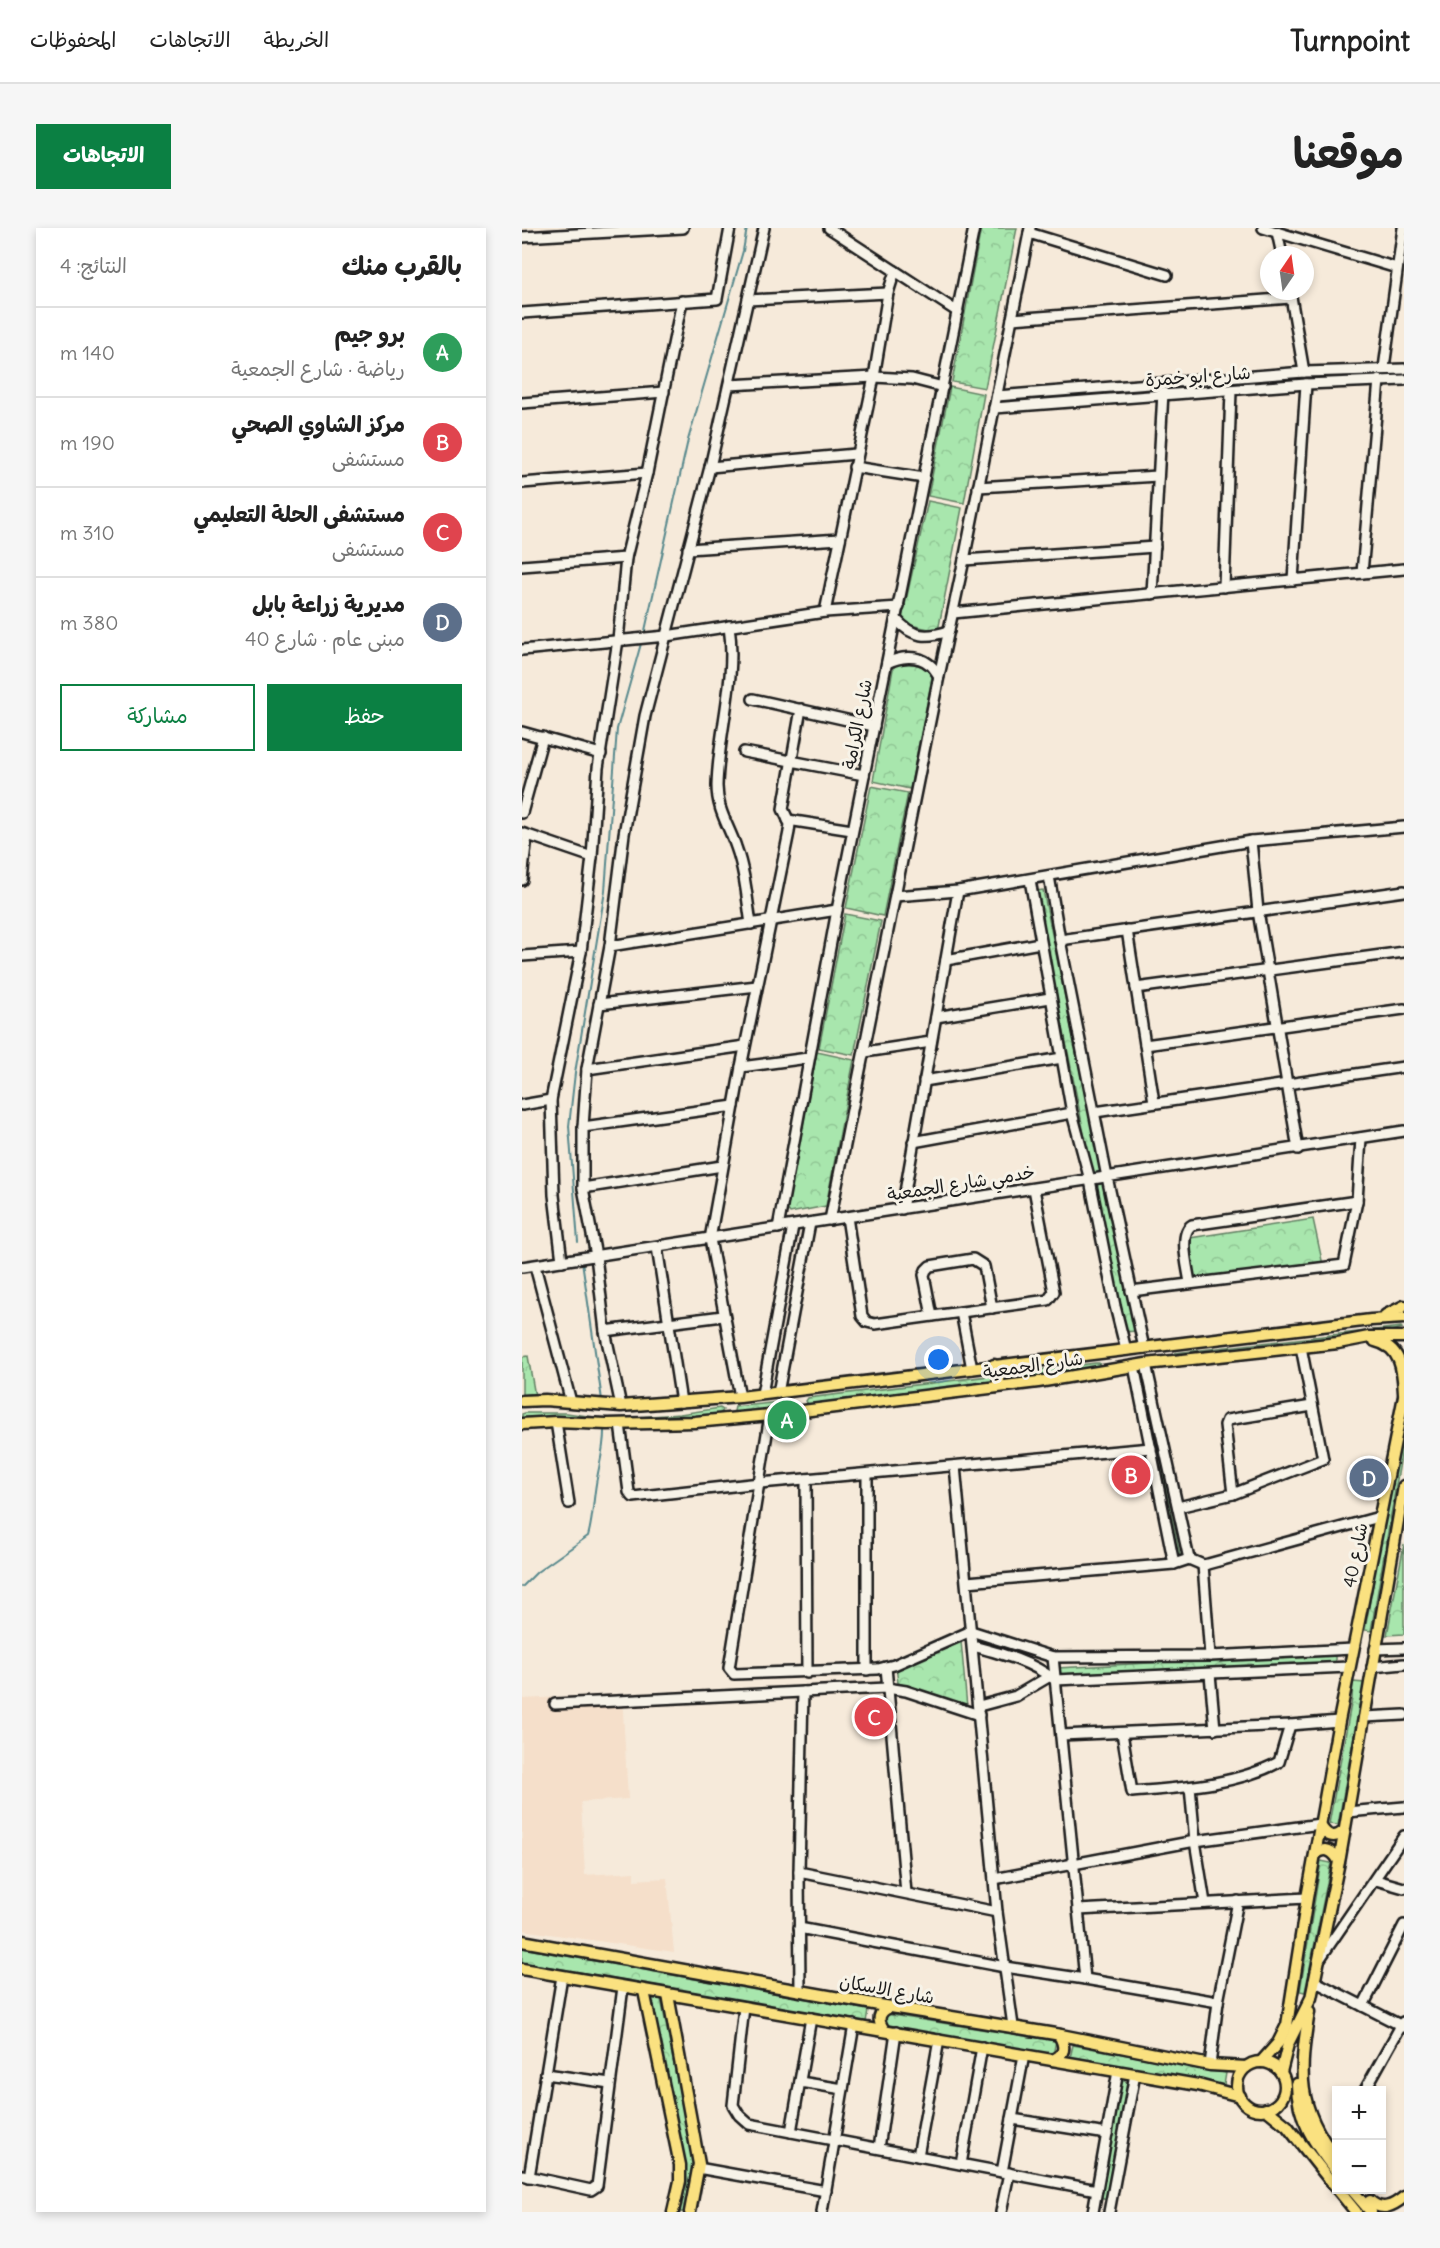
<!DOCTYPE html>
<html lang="ar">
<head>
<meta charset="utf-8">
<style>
  :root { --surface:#fff; --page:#f6f6f6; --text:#222; --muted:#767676; --line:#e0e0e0; --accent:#0b8043 }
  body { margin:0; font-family:Delius,"Playpen Sans Arabic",sans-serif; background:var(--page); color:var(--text); direction:rtl }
  .controls { position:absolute; right:18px; bottom:18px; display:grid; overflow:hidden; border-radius:0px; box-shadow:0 3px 9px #0003 }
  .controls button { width:54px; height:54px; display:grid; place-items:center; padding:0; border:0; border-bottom:2px solid var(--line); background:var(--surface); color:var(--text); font:30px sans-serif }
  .compass { position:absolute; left:738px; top:18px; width:54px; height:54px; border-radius:50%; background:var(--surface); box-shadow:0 3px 9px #0003; rotate:13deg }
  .you { position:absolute; left:417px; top:1132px; width:21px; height:21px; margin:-15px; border:4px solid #fff; border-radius:50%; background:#1a73e8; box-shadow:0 0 0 9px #1a73e833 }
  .badge { display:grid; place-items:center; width:39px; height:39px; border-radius:50%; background:var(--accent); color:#fff; font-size:20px; font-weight:700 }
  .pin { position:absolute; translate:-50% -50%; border:3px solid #fff; box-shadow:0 2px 6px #0006 }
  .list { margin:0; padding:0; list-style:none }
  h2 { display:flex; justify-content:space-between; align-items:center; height:78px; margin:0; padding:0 24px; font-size:26px }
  h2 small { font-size:20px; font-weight:400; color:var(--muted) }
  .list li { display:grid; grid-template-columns:39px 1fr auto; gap:18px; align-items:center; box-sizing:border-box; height:90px; padding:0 24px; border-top:2px solid var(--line) }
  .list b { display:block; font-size:22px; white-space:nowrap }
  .list p { margin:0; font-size:20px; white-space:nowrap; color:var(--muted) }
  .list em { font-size:20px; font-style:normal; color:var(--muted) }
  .actions { display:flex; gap:12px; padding:18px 24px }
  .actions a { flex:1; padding:14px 0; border:2px solid var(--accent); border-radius:0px; text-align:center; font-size:21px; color:var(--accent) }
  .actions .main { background:var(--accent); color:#fff }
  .map { position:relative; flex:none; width:882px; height:1984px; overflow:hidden; direction:ltr; border-radius:0px }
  header { display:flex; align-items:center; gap:36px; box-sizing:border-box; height:84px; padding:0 30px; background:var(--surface); border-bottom:2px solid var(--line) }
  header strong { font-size:28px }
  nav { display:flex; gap:33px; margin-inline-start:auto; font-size:21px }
  .intro { display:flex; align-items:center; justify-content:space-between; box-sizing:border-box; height:144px; padding:0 36px }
  h1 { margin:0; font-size:42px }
  .button { padding:15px 27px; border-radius:0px; background:var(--accent); color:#fff; font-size:21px; font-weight:700 }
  main { display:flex; gap:36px; padding:0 36px }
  aside { flex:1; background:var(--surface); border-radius:0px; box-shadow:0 3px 9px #0003 }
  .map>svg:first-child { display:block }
</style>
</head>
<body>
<header>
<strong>Turnpoint</strong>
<nav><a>الخريطة</a><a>الاتجاهات</a><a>المحفوظات</a></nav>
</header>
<div class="intro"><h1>موقعنا</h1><a class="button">الاتجاهات</a></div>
<main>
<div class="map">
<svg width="882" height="1984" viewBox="0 0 882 1984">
  <defs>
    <pattern id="park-crowns" width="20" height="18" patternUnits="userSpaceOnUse" patternTransform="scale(1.5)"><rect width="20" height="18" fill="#a8e6ad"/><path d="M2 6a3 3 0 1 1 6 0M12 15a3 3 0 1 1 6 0" fill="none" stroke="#90c594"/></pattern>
  </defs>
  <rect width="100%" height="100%" fill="#f6eada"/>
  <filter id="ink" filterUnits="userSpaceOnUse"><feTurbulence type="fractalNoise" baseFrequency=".0167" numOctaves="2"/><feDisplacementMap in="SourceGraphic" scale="12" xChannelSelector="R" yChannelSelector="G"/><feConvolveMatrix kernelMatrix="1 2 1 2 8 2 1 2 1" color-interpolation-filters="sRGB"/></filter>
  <g filter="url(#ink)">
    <polygon fill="#f5dfca" points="100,1466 106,1571 59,1574 63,1647 112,1644 112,1652 145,1650 152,1724 0,1702 0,1471"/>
    <g fill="url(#park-crowns)" stroke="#628164" stroke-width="1.5">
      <polygon points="459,0 495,0 463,160 430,154"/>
      <polygon points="428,159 462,166 442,275 406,268"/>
      <polygon points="406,273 440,280 416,403 379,395"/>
      <polygon points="380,433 404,439 410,444 410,450 388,561 351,553 371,441 376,434"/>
      <polygon points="349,558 386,565 361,688 324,680"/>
      <polygon points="521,662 579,945 570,946 514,663"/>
      <polygon points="323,686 359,693 332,827 297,820"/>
      <polygon points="295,824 332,832 304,978 268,985 265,981"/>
      <polygon points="582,955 613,1103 603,1104 574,957"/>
      <polygon points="791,991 801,1037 672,1052 668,1010"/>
      <polygon points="879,1099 880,1100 847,1109 651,1130 653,1125"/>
      <polygon points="6,1128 13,1168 0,1169 0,1129"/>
      <polygon points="574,1135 577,1135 579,1140 577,1142 287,1178 284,1173 286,1170"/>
      <polygon points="623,1164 658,1326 651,1328 616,1165"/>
      <polygon points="882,1172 882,1211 849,1403 843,1402"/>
      <polygon points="266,1173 269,1176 267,1180 215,1186 212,1183 213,1179"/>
      <polygon points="198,1180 201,1182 198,1186 150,1192 0,1192 0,1186 3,1185 45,1185 86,1191 158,1186"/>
      <polygon points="882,1316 882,1406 865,1407"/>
      <polygon points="439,1413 445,1479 376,1455 374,1438"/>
      <polygon points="813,1425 813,1434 536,1450 535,1440"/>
      <polygon points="831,1454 843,1455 838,1473 816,1597 807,1596 830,1471"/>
      <polygon points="799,1633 809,1635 783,1764 778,1763"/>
      <polygon points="0,1720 346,1782 344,1794 0,1734"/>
      <polygon points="129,1771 139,1771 173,1943 164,1984 156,1984 164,1945"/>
      <polygon points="363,1786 534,1813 531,1827 361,1797"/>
      <polygon points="551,1817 704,1845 702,1857 548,1830"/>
      <polygon points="599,1852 606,1854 585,1971 578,1969"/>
    </g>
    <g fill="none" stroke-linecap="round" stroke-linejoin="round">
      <g stroke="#59898d" stroke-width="2">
        <polyline points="122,407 166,212 221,23 225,0"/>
        <polyline points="56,1014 47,898 53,845 83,663 95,501 120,412"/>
        <polyline points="60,1033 80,1172"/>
        <path d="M 0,1359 L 15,1344 L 66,1308 C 71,1291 71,1274 74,1256 C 77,1237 83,1218 82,1199"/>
      </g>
      <defs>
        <g id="minor">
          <polyline points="307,0 436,84"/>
          <polyline points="741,0 875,40"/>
          <polyline points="755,4 760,27"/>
          <polyline points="507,5 645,47"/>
          <polyline points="0,9 161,0"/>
          <polyline points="768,63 782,144"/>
          <polyline points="226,72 366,65"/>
          <polyline points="0,85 195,71 208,0"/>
          <polyline points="490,91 769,70"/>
          <polyline points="862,140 881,0"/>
          <polyline points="207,157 352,149 390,151 421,159"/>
          <polyline points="475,168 782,144 882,141"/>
          <polyline points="0,175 142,164"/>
          <polyline points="472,180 784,156 882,152"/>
          <polyline points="188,239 334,226"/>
          <polyline points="332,239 402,250"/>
          <polyline points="0,255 125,245"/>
          <polyline points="456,259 636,248"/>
          <polyline points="166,321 318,311"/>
          <polyline points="442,332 633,319"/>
          <polyline points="0,338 104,330"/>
          <polyline points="840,345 857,152"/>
          <polyline points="771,352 784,156"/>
          <polyline points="702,359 709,163"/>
          <polyline points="630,366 641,164"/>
          <polyline points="303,384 352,149 366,65 373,43"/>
          <polyline points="431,385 882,341"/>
          <path d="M 374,391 C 390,410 405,410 427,403"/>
          <path d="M 207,398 C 215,451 196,505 195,558 C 195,582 207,598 214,619 C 223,644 225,670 229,696"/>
          <polyline points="0,422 144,408 303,384 377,379"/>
          <path d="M 365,435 C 377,429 395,426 407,436 C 411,438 414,444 417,448"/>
          <polyline points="231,471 352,498"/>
          <polyline points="0,504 79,526"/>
          <polyline points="222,524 342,547"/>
          <polyline points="0,585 21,509"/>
          <polyline points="266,592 330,602"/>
          <polyline points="0,605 70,629"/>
          <polyline points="729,613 736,683 776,921"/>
          <polyline points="527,648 538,712 585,949 622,1120"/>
          <polyline points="0,652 5,608"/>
          <polyline points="508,652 550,885 568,952 593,1078 604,1122"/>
          <polyline points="373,668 436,663 729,613 882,599"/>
          <polyline points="605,702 632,874"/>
          <polyline points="538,712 882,663"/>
          <polyline points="88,718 315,682"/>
          <polyline points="0,728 59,724"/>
          <polyline points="424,732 518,715"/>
          <polyline points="614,760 882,724"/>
          <polyline points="77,776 235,758"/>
          <polyline points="414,789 528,770"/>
          <polyline points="623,817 882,781"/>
          <polyline points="343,824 409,814"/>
          <polyline points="219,839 286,830"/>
          <polyline points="65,841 223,818"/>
          <polyline points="402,853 540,830"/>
          <polyline points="0,877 29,872"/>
          <polyline points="573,884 882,839"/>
          <polyline points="61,899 212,878"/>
          <polyline points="391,914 550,885"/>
          <polyline points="61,960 200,938"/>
          <polyline points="380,981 436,663"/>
          <polyline points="325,989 340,1088 345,1094 353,1096 526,1072 532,1064 512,961"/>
          <polyline points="308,992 417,448 442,332 508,0"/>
          <polyline points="256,1000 315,682 452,0"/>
          <polyline points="135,1019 159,1174"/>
          <polyline points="40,1033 32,967 29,872 59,724 70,629 76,540 96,412 104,330 125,245 160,73"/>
          <polyline points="13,1038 49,1174"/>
          <polyline points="0,1039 882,903"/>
          <path d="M 668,1055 C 666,1040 656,1005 670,997 L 835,973"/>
          <polyline points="609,1063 822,1037 835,973 839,910"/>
          <polyline points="439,1084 450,1141"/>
          <polyline points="410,1088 402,1047 404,1042 408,1038 451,1031 462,1038 470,1080"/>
          <polyline points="83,1103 201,1088"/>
          <polyline points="624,1136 667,1331"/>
          <polyline points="612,1138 652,1336"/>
          <polyline points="256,1165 288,995"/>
          <polyline points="240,1166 271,998"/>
          <polyline points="218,1169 188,1011 219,839 267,604 268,596 261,581 279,481"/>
          <polyline points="99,1178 83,1103 74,1028 61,960 61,899 65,841 88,718 102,606 123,488 188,239 242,0"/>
          <polyline points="248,1187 207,1440 212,1446 356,1441 372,1437 449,1403 531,1429 688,1428 831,1421"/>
          <polyline points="34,1194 47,1275"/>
          <polyline points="98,1196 107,1264 111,1269 238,1255 629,1220"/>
          <polyline points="433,1238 475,1684 491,1798"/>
          <polyline points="284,1251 285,1445"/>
          <polyline points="711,1266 703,1197 705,1192 790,1178"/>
          <polyline points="656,1279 711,1266 801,1231 779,1119"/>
          <polyline points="681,1337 688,1428"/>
          <polyline points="445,1354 652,1336 667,1331 681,1337 686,1336 857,1289"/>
          <path d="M 451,1418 C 481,1426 508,1433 533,1452 L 827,1439"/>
          <polyline points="853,1421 882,1420"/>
          <polyline points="531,1429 563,1751"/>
          <polyline points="364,1439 384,1665"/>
          <polyline points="850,1439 882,1436"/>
          <polyline points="345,1442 345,1246"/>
          <polyline points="688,1446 693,1501"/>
          <polyline points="33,1476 365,1460 384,1463 457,1487"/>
          <polyline points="457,1478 494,1468 528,1448"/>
          <polyline points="842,1489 882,1487"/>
          <path d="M 600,1505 L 610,1564 C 657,1560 715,1557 757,1534 L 768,1497"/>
          <polyline points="539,1507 768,1497 817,1493"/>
          <polyline points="668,1559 673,1613 683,1675"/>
          <polyline points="825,1584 882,1579"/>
          <polyline points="277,1644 281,1464"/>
          <polyline points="472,1651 673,1613 798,1596"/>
          <polyline points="854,1652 882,1660"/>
          <polyline points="556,1682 785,1670"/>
          <polyline points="277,1700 483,1739 563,1751 696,1774"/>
          <polyline points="797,1732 882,1608"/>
          <polyline points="792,1753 882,1799"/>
          <polyline points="278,1762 277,1644 475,1684"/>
          <polyline points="841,1778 882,1697"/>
          <polyline points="222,1779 211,1877 217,1887 227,1896 575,1962"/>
          <polyline points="688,1837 696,1774 716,1673"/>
          <polyline points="24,1846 88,1855"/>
          <polyline points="278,1854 321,1861"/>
          <polyline points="843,1862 881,1794"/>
          <polyline points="490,1891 585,1906"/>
          <polyline points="269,1904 289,1790"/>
          <polyline points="357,1920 374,1804"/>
          <polyline points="396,1928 417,1812"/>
          <polyline points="439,1936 460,1819"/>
          <polyline points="176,1940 304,1963"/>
          <polyline points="480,1944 502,1827"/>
          <polyline points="0,1947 69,1962 75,1958 101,1759"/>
          <polyline points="7,1949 40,1748"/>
          <polyline points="300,1984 332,1797"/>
          <polyline points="479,1984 487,1945"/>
          <polyline points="571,1984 596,1843"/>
          <polyline points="587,1984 613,1846"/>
        </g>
        <g id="major">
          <polyline points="864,1087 882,1078"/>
          <path d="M 853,1113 C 879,1119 881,1141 882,1165"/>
          <polyline points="472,1137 478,1148 475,1159"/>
          <polyline points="0,1173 23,1172 99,1178 218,1169 849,1092 882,1090"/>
          <polyline points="0,1196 34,1194 85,1196 173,1194 248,1187 516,1154 624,1136 816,1115 847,1109 882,1109"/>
          <path d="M 798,1597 C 804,1608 812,1612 822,1603"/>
          <path d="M 793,1627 C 802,1618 811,1622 817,1633"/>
          <polyline points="0,1713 357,1777 539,1807 688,1837 724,1839"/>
          <polyline points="0,1741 676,1857 718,1868"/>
          <polyline points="122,1763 158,1937 158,1953 151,1984"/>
          <polyline points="146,1767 177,1936 168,1984"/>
          <path d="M 787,1784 C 777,1845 774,1879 814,1930"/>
          <path d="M 362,1802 C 355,1792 356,1785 367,1779"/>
          <path d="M 530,1832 C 543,1827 544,1819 537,1807"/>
          <polyline points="739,1834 756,1815 765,1797 785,1670 817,1493 882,1168"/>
          <circle cx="739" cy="1858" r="24"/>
          <polyline points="759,1844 766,1816 789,1770 818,1629 882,1258"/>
          <path d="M 775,1856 C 775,1890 793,1917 814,1943"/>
          <polyline points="744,1881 765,1898 814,1960"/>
          <polyline points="816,1962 834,1984"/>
          <polyline points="830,1962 849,1984"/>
          <path d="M 848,1973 C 860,1984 871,1978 882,1969"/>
        </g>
      </defs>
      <use href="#minor" stroke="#1c1c1c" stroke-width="14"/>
      <use href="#major" stroke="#1c1c1c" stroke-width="15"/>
      <use href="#minor" stroke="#f7f3e8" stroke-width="9"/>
      <use href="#major" stroke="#fae180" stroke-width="10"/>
    </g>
  </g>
  <g text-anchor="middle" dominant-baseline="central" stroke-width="6" stroke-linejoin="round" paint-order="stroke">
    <g font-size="18" fill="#1c1c1c" stroke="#f7f3e8">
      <text transform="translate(676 148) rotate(-4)">شارع ابو خمرة</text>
      <text transform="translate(335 496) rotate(-79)">شارع الكرامة</text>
      <text transform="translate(439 955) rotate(-9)">خدمي شارع الجمعية</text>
      <text transform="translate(511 1137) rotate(-8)">شارع الجمعية</text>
      <text transform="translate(833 1327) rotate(-79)">شارع 40</text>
      <text transform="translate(365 1761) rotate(10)">شارع الاسكان</text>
    </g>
  </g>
</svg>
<div class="controls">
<button>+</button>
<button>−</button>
</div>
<svg class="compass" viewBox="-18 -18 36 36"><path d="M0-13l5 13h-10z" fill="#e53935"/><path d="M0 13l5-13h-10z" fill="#767676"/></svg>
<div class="you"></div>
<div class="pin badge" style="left:265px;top:1192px;background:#2e9e5b">A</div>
<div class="pin badge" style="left:609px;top:1247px;background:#e0444e">B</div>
<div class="pin badge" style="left:352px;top:1489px;background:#e0444e">C</div>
<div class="pin badge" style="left:847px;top:1250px;background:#5c6f8a">D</div>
</div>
<aside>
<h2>بالقرب منك<small>النتائج: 4</small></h2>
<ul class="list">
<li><span class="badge" style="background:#2e9e5b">A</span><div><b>برو جيم</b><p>رياضة · شارع الجمعية</p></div><em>140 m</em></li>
<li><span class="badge" style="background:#e0444e">B</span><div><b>مركز الشاوي الصحي</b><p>مستشفى</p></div><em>190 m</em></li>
<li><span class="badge" style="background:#e0444e">C</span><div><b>مستشفى الحلة التعليمي</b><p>مستشفى</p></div><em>310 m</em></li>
<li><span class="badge" style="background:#5c6f8a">D</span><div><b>مديرية زراعة بابل</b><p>مبنى عام · شارع 40</p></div><em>380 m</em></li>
</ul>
<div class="actions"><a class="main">حفظ</a><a>مشاركة</a></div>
</aside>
</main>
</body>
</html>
